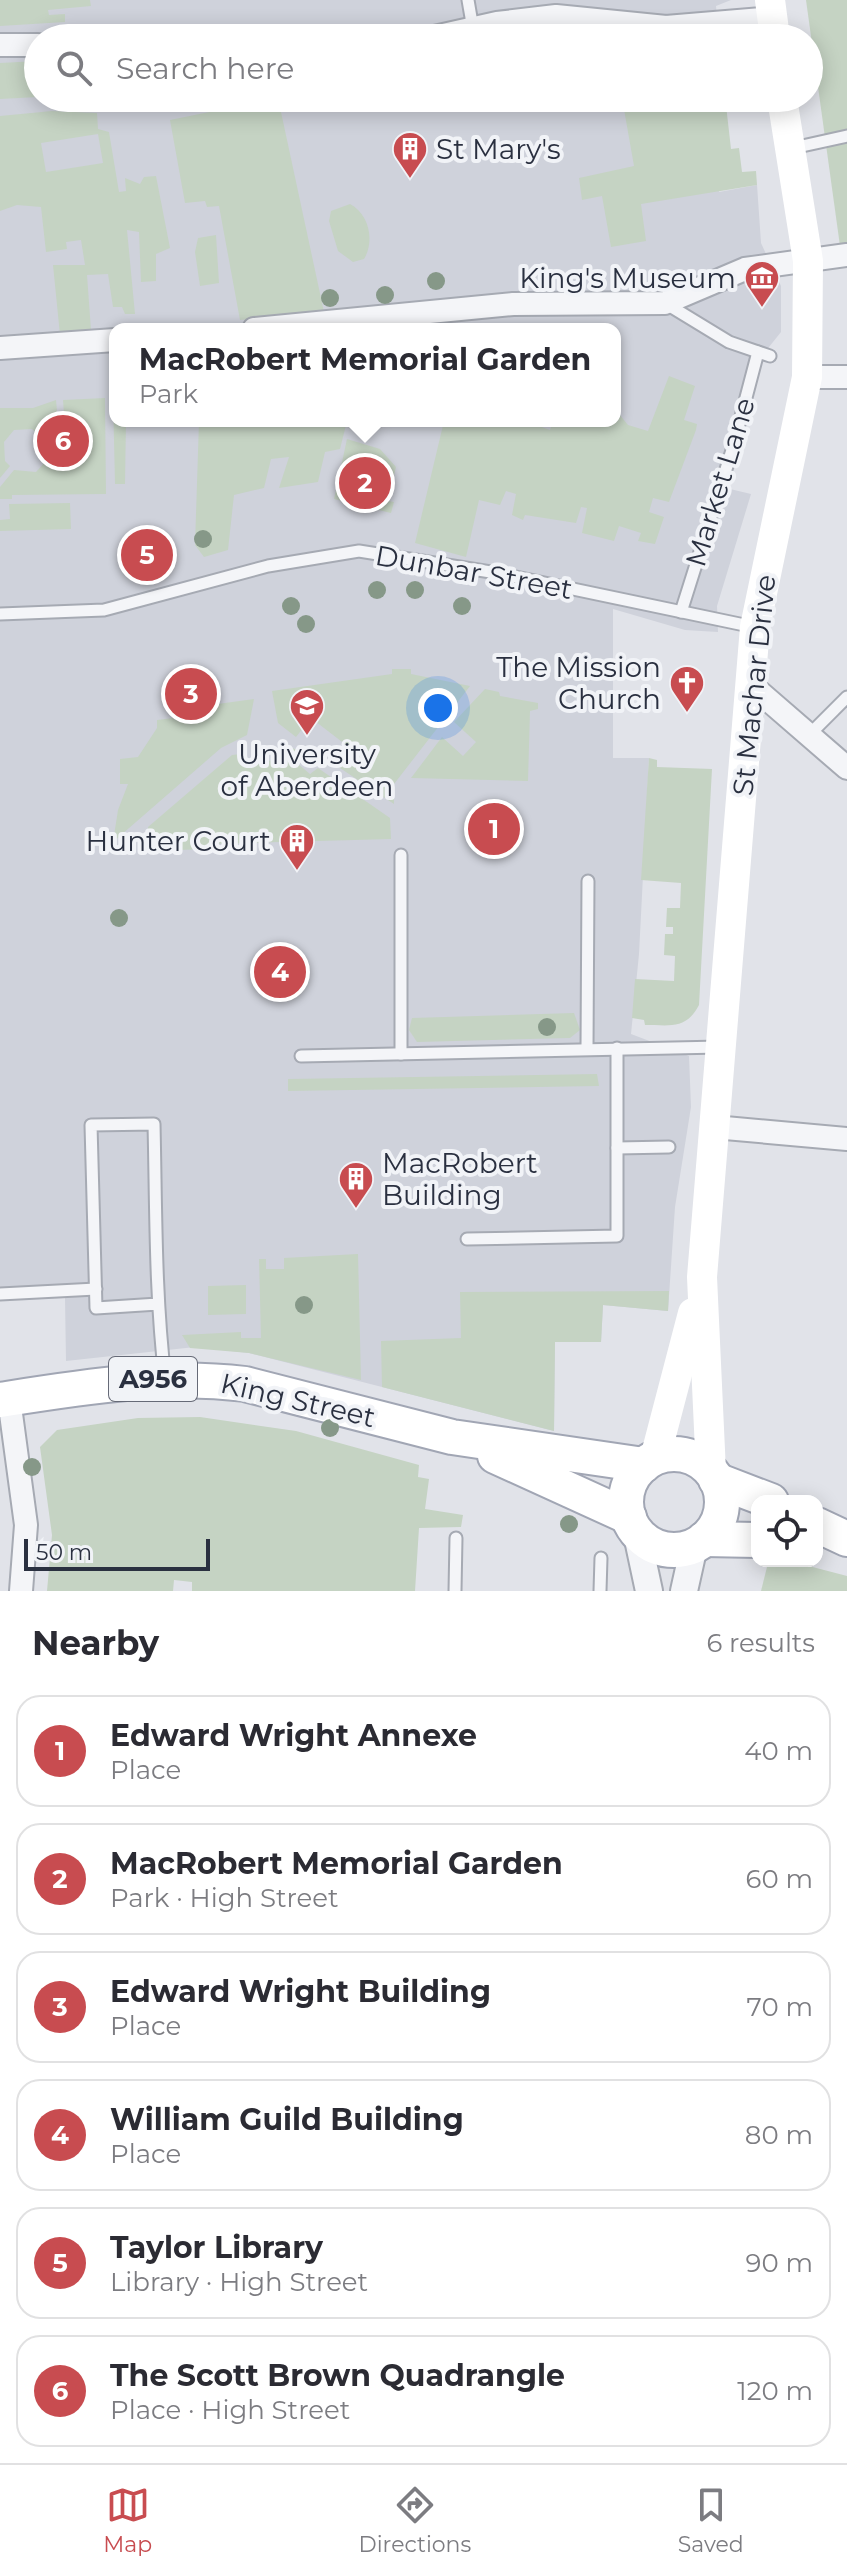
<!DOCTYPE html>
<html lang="en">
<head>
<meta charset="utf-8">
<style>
  :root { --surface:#fff; --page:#f7f7f7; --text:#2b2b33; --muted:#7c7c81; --line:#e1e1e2; --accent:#c84c50 }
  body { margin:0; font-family:Montserrat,sans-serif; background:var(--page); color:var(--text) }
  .controls { position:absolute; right:24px; bottom:24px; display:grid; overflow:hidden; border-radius:16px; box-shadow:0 4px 20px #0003 }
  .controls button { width:72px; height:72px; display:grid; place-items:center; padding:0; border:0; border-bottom:2px solid var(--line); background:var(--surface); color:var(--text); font:40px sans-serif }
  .scale { position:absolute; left:24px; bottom:20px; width:186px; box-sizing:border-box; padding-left:8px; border:4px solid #2a3040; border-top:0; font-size:22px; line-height:28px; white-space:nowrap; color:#2a3040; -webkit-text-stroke:6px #f1f3f7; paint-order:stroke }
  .you { position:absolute; left:438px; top:708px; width:28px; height:28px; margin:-20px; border:6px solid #fff; border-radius:50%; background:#1a73e8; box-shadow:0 0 0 12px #1a73e833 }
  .badge { display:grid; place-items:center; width:52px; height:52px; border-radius:50%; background:var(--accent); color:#fff; font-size:26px; font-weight:700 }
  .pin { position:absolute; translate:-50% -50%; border:4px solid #fff; box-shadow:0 2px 8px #0006 }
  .popup { position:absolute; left:109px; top:323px; width:512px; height:104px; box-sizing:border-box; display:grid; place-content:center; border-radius:16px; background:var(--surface); filter:drop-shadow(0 2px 6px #0005); font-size:26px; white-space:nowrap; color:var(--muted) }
  .popup b { font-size:30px; color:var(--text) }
  .popup::after { content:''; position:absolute; left:50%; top:100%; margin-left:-16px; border:16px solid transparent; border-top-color:var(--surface) }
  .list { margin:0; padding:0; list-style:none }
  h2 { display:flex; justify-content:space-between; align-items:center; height:104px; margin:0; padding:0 32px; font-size:34px }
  h2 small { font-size:26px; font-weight:400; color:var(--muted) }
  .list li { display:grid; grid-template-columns:52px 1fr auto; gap:24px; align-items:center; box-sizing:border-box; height:112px; margin:0 16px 16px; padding:0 16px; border:2px solid var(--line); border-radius:24px }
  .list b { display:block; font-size:30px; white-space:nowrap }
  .list p { margin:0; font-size:26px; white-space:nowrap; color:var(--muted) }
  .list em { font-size:26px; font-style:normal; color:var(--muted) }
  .icon { flex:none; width:44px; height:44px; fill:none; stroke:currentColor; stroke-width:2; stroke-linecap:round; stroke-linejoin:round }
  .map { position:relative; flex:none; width:847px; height:1591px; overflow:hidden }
  .search { position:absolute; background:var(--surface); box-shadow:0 4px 20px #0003; left:24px; right:24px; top:24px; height:88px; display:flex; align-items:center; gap:20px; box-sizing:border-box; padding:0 28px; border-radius:44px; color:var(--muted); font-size:30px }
  .sheet { height:872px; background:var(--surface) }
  nav { display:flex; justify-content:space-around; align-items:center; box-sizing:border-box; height:112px; border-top:2px solid var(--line); background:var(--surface); font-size:22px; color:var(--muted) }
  nav a { display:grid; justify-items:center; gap:4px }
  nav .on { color:var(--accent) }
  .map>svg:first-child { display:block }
</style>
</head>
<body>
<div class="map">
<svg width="847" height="1591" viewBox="0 0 847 1591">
  <rect width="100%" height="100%" fill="#e1e3e9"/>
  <path fill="#cfd2db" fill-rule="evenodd" d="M 0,0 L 731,0 L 716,6 L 719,38 L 38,38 L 38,98 L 706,98 L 719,192 L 757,185 L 761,243 L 781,286 L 781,332 L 757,362 L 729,480 L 730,489 L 751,494 L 717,606 L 718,632 L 685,630 L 613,609 L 613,758 L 649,758 L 639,954 L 631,1034 L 689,1056 L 691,1107 L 675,1207 L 668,1311 L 603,1305 L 601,1342 L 555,1342 L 554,1431 L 249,1353 L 195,1347 L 66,1361 L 65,1298 L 0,1300 ZM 115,329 L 615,329 L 615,421 L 115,421 Z"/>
  <g fill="#c5d3c3" fill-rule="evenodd">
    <polygon points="0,0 90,0 91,6 48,10 49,15 65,14 65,22 0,26"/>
    <polygon points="806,0 847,0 847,244 840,246"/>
    <polygon points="38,61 38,97 0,99 0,63"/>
    <polygon points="278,98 324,312 240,320 219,206 207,207 205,201 185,203 170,120"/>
    <polygon points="622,98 638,98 638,102 706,102 706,98 748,98 748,102 726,105 731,149 739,148 742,172 756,171 757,185 641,204 646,241 611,247 602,196 582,200 579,178 634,166"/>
    <path d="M 52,111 L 97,113 L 98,129 L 109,132 L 119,192 L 126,191 L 125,178 L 140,184 L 144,177 L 156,176 L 170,248 L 156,254 L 156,281 L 141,282 L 139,232 L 127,230 L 135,314 L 125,314 L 122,307 L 113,307 L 108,274 L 87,275 L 91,330 L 60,335 L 53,265 L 85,265 L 81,240 L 66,242 L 67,249 L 46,252 L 41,207 L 17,205 L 0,211 L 0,116 ZM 98,134 L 103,163 L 46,172 L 41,143 Z"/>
    <path d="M 350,204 C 369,214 375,241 364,259 L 353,262 L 338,251 L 329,221 L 331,211 Z"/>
    <polygon points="216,235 219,283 200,286 195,252 198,238"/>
    <polygon points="669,376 695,386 684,420 697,424 696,430 669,502 653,498 649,512 664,517 655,544 638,541 641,533 619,526 614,541 582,533 587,508 581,507 576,523 525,515 523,520 512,515 516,494 506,491 500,505 479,500 466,557 415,543 444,421 540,421 539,426 550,430 553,421 615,421 615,409 628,425 648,431"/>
    <polygon points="113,396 115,421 126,421 125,484 115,484"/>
    <polygon points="105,398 106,494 12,495 12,499 0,499 0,487 14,470 36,472 47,460 47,442 42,437 64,414 63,400"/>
    <polygon points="56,400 57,411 37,433 32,429 14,430 4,442 5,461 10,466 0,478 0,408 33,408"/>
    <polygon points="199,421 346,425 340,449 325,452 318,482 279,488 289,457 271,459 264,488 234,495 228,550 204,557 195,545"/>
    <polygon points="347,439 380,449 396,467 388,501 394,502 391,513 334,499"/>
    <polygon points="70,503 71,529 0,531 0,520 10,519 9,504"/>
    <polygon points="392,669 411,669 411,674 470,686 394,784 394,804 337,766 350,748 311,718 296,737 278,723 272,691 392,674"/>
    <polygon points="485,689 499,692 500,696 538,703 538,709 530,711 528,781 411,778 442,737 463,756 476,742 454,722"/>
    <polygon points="254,699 247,735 221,748 113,842 118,810 128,784 120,784 120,759 138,757 157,728 157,720 197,715 196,707"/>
    <polygon points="285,745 297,750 291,758 310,774 318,768 390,818 391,839 209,844 209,849 146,851 148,827 232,755 241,754 242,764 285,759"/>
    <path d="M 649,758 L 657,760 L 657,767 L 712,769 L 699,1005 C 686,1030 670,1025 645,1025 L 644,1020 L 632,1018 L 635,979 L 674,981 L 675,956 L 664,955 L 665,934 L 673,934 L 673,927 L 666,927 L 667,908 L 680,908 L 681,883 L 641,880 Z"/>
    <polygon points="574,1013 580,1030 570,1038 417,1042 409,1030 412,1018"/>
    <polygon points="597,1074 599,1086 288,1091 288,1079"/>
    <polygon points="358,1254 361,1380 249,1353 190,1348 182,1335 241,1332 241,1338 261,1338 259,1259 266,1259 266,1269 284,1269 284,1258"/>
    <polygon points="246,1285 246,1314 208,1315 208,1286"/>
    <polygon points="669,1291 668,1311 603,1305 601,1342 555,1342 554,1431 382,1387 381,1341 461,1338 460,1292"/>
    <polygon points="200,1417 296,1431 419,1465 418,1477 429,1479 425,1509 463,1515 461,1527 419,1528 415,1591 192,1591 192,1582 174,1580 173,1591 47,1591 52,1535 40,1447 57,1430 138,1418"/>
    <polygon points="805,1565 847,1576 847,1591 761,1591 767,1567"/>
  </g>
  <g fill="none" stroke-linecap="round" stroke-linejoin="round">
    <defs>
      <g id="service">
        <polyline points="468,0 473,29"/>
        <polyline points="793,148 847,136"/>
        <polyline points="665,303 729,342 770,356"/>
        <polyline points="681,612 733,447 758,352"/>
        <polyline points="0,614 104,610 268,566 359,551 497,573 754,627"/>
        <polyline points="809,735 847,697"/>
        <polyline points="401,855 401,1054"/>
        <polyline points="587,1048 588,881"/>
        <polyline points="301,1056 720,1047"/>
        <polyline points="617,1148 669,1147"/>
        <polyline points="467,1239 617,1236 617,1048"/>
        <polyline points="0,1294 96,1289"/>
        <path d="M 158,1304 L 96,1308 L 91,1125 L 154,1124 C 156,1209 155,1294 165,1378"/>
        <polyline points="455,1591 456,1538"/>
        <polyline points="600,1591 601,1558"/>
      </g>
      <g id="minor">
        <polyline points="430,38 497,23 556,16 666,27 773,18"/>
        <polyline points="0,45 38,45"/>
        <polyline points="254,329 513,304 665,303 745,269 847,255"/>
        <polyline points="0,348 115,340"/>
        <polyline points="807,377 847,377"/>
        <polyline points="750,684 847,768"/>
        <polyline points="714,1127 847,1139"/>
        <polyline points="9,1399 26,1525 21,1591"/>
      </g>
      <g id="tertiary">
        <polyline points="636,1530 649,1591"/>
        <polyline points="684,1591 694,1546"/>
      </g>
      <g id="primary">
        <path d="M 0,1400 C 83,1387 161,1374 245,1384 L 452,1437 L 644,1465"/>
        <circle cx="674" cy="1502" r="48"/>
        <polyline points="495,1456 629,1517"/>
        <polyline points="716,1480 771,1501"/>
        <polyline points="817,1525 847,1539"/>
        <polyline points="704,1539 757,1540"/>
      </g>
    </defs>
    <use href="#service" stroke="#a6aab3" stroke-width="15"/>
    <use href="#minor" stroke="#a6aab3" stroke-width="26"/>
    <use href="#tertiary" stroke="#a6aab3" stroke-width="30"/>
    <use href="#primary" stroke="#a1a6b4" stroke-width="38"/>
    <use href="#service" stroke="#f4f5f8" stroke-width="11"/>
    <use href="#minor" stroke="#f4f5f8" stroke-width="22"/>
    <use href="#tertiary" stroke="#f4f5f8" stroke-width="26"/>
    <g stroke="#fff" stroke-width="30">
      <polyline points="770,0 775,38"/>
      <polyline points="655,1458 693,1313"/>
      <polyline points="711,1472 702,1277 755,627 807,377 808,261 782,98"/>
    </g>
    <use href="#primary" stroke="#fff" stroke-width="34"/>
  </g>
  <g fill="#869888">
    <circle cx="436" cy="281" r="9"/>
    <circle cx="385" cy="295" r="9"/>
    <circle cx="330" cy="298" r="9"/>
    <circle cx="203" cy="539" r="9"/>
    <circle cx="377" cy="590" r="9"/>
    <circle cx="415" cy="590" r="9"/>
    <circle cx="291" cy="606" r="9"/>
    <circle cx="462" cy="606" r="9"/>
    <circle cx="306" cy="624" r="9"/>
    <circle cx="119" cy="918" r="9"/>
    <circle cx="547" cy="1027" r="9"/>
    <circle cx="304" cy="1305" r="9"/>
    <circle cx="330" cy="1428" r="9"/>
    <circle cx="32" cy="1467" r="9"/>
    <circle cx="569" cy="1524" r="9"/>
  </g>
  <defs>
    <symbol id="building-pin" viewBox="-11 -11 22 30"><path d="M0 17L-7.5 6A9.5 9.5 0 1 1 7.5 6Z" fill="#c84c50" stroke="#f1f3f7"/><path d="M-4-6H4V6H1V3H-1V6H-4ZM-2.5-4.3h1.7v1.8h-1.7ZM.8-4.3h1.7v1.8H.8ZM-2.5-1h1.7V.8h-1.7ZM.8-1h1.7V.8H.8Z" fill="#fff"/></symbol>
    <symbol id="museum-pin" viewBox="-11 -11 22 30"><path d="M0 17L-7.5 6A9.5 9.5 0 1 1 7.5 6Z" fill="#c84c50" stroke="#f1f3f7"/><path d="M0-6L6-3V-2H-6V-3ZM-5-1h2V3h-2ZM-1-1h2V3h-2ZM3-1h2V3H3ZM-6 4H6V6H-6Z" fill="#fff"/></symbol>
    <symbol id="church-pin" viewBox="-11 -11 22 30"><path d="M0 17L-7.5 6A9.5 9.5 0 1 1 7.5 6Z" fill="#c84c50" stroke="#f1f3f7"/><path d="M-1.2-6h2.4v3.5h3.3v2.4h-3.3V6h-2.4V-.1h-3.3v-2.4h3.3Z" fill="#fff"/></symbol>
    <symbol id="university-pin" viewBox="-11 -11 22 30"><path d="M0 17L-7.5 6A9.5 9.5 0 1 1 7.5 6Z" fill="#c84c50" stroke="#f1f3f7"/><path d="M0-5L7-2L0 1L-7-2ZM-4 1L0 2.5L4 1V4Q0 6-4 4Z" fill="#fff"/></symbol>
  </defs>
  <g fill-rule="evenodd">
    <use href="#building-pin" x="390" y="129" width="40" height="54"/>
    <use href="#museum-pin" x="742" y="258" width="40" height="54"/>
    <use href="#church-pin" x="667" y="663" width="40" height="54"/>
    <use href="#university-pin" x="287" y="686" width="40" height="54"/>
    <use href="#building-pin" x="277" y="821" width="40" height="54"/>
    <use href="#building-pin" x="336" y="1159" width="40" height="54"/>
  </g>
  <g text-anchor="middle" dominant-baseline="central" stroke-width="8" stroke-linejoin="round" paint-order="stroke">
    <rect fill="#f1f3f7" stroke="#666a77" stroke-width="2" x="109" y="1357" width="88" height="44" rx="6"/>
    <g font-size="26" font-weight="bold" fill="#2a3040">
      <text x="153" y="1379">A956</text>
    </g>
    <g font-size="28" fill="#2a3040" stroke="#f1f3f7" text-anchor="end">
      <text x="436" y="149" text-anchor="start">St Mary's</text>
      <text x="736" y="278">King's Museum</text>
      <text x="661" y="667">The Mission<tspan x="661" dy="32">Church</tspan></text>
      <text x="307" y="754" text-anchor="middle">University<tspan x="307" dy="32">of Aberdeen</tspan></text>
      <text x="271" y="841">Hunter Court</text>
      <text x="382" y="1163" text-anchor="start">MacRobert<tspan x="382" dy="32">Building</tspan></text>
    </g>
    <g font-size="28" fill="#2a3040" stroke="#f1f3f7">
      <text transform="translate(720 482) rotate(-73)">Market Lane</text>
      <text transform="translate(474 572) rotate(10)">Dunbar Street</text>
      <text transform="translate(754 685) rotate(-84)">St Machar Drive</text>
      <text transform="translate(298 1400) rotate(13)">King Street</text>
    </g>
  </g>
</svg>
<div class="controls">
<button><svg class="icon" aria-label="locate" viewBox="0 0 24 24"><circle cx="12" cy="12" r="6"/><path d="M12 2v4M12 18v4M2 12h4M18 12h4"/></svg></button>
</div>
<div class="scale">50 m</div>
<div class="you"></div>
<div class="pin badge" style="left:494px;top:829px">1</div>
<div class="pin badge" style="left:365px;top:483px">2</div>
<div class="popup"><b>MacRobert Memorial Garden</b>Park</div>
<div class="pin badge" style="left:191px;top:694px">3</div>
<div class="pin badge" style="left:280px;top:972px">4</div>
<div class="pin badge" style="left:147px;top:555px">5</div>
<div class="pin badge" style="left:63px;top:441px">6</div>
<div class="search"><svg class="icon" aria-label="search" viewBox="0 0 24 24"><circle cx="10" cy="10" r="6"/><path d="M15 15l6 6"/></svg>Search here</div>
</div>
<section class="sheet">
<h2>Nearby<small>6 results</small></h2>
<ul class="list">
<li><span class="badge">1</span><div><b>Edward Wright Annexe</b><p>Place</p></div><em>40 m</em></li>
<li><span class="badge">2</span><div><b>MacRobert Memorial Garden</b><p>Park · High Street</p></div><em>60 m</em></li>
<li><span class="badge">3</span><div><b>Edward Wright Building</b><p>Place</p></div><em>70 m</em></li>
<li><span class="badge">4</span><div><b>William Guild Building</b><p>Place</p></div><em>80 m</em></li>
<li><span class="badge">5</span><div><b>Taylor Library</b><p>Library · High Street</p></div><em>90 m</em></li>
<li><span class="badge">6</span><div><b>The Scott Brown Quadrangle</b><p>Place · High Street</p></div><em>120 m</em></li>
</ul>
</section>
<nav>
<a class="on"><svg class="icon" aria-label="map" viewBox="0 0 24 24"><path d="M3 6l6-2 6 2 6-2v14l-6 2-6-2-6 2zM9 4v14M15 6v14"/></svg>Map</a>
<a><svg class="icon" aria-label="directions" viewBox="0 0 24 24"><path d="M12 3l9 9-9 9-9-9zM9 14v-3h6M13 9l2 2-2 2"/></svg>Directions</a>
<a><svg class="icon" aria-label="saved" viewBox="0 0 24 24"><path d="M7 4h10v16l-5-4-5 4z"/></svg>Saved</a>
</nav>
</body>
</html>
